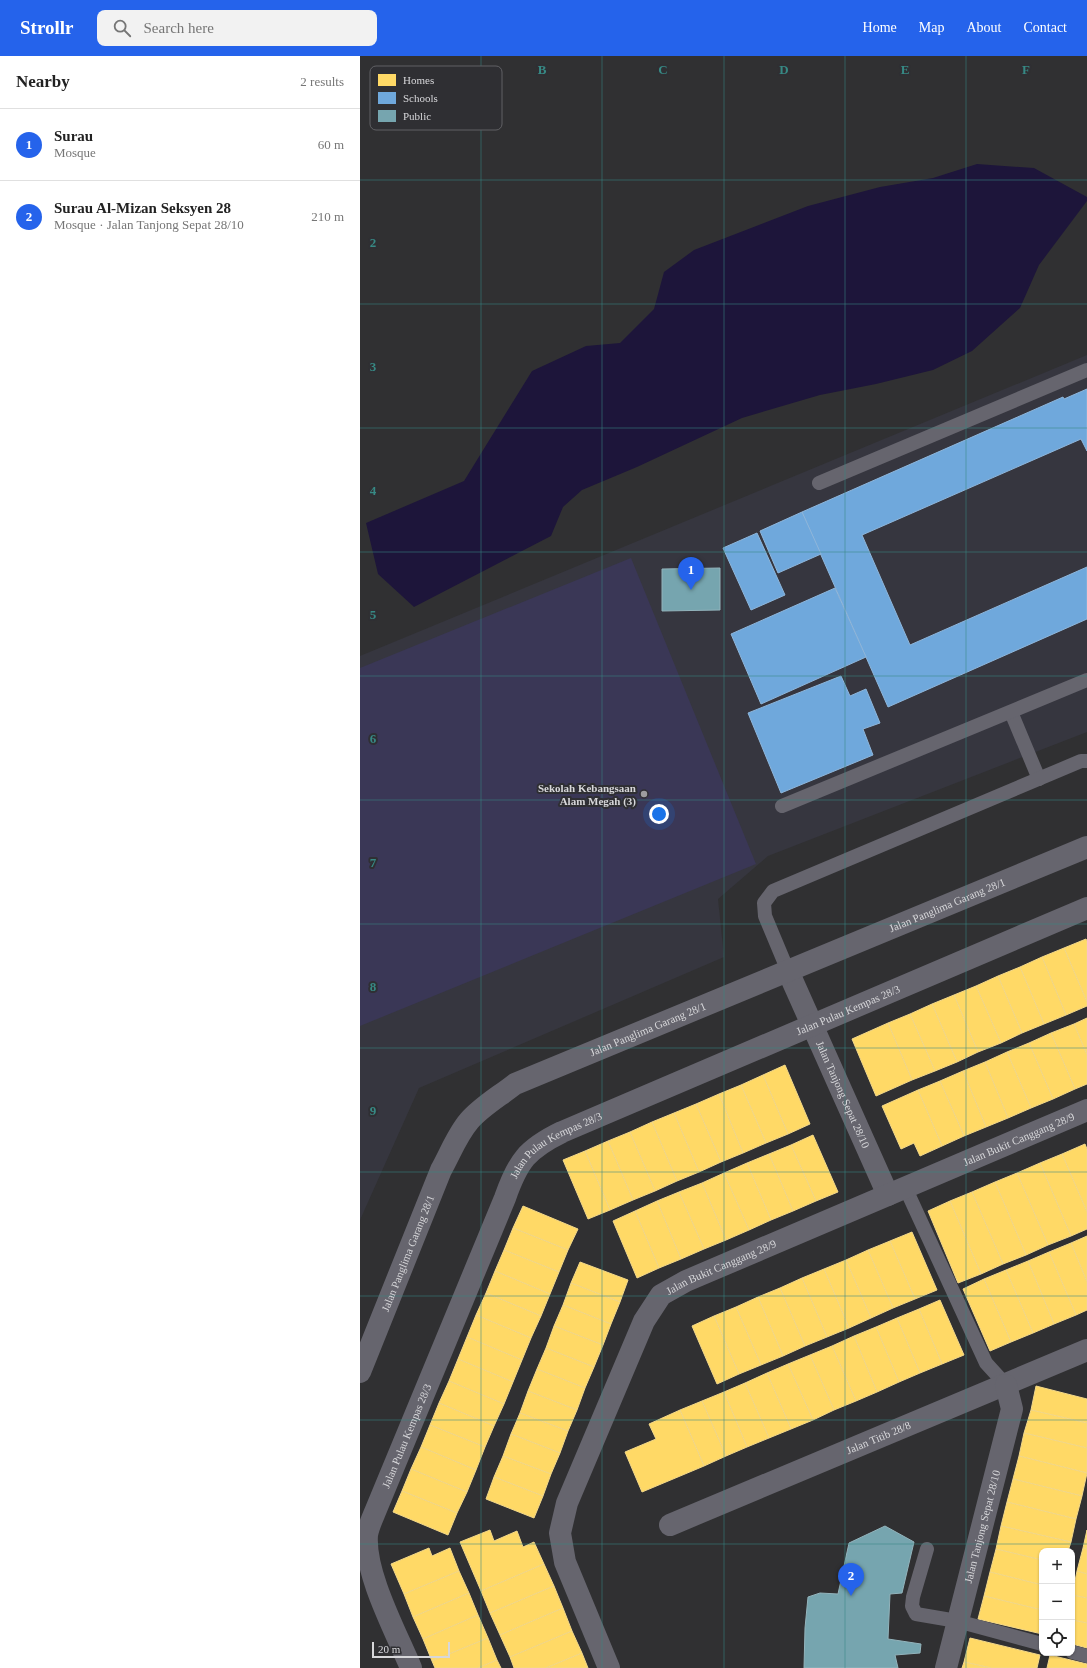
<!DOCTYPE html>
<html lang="en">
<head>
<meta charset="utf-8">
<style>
  :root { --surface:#fff; --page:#f2f2f2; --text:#222; --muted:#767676; --line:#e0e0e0; --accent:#2563eb }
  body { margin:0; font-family:"Times New Roman",serif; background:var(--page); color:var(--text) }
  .controls { position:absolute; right:12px; bottom:12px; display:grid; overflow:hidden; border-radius:8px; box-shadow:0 1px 3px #0004 }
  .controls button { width:36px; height:36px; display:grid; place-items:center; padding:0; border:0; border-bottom:1px solid var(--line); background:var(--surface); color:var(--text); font:20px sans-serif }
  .scale { position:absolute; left:12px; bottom:10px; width:78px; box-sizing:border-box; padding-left:4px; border:2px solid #d7d7da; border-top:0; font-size:11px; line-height:14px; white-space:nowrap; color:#d7d7da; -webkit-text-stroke:3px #2f2f33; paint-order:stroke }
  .you { position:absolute; left:299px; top:758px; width:14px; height:14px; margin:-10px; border:3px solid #fff; border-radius:50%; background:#1a73e8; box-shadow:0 0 0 6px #1a73e833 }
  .badge { display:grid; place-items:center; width:26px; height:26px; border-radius:50%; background:var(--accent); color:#fff; font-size:13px; font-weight:700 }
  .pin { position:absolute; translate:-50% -33px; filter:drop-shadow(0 1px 2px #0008) }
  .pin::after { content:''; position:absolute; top:21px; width:14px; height:12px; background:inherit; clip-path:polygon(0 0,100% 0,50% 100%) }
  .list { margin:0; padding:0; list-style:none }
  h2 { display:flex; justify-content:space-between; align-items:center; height:52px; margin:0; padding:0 16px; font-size:17px }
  h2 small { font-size:13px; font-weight:400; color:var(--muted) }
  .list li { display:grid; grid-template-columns:26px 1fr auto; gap:12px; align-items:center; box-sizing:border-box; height:72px; padding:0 16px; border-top:1px solid var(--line) }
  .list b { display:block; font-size:15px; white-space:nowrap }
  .list p { margin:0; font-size:13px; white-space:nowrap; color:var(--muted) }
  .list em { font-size:13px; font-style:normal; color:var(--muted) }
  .icon { flex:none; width:22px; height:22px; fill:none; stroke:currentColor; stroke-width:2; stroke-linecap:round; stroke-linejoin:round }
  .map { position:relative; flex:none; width:727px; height:1612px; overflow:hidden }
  header { display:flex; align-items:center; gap:24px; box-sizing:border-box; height:56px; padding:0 20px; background:var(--accent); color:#fff }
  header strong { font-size:19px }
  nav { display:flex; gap:22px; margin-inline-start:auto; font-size:14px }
  .search { width:280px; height:36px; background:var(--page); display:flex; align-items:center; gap:10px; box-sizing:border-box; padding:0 14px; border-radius:8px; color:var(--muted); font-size:15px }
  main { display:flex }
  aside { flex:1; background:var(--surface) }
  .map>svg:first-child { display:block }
</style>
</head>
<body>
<header>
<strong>Strollr</strong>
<div class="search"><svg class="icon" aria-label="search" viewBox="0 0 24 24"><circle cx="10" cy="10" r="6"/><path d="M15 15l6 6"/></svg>Search here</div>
<nav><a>Home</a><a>Map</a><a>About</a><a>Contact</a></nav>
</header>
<main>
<aside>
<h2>Nearby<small>2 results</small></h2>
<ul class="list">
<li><span class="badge">1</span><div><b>Surau</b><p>Mosque</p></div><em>60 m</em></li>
<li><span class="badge">2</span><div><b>Surau Al-Mizan Seksyen 28</b><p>Mosque · Jalan Tanjong Sepat 28/10</p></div><em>210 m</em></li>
</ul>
</aside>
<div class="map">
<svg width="727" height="1612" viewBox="0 0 727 1612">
  <rect width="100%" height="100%" fill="#303032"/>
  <polygon fill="#36363f" points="727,299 727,676 408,800 358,843 364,901 59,1032 0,1164 0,600"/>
  <polygon fill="#3a3756" points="271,502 396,808 0,970 0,612"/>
  <polygon fill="#1d153a" points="617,108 674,112 727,141 727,145 679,209 660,252 612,295 573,314 516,328 460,339 382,362 277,411 222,434 203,451 191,480 54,551 18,518 6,467 104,425 172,315 226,290 260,287 294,253 304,216 334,194 448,150 520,131 573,122"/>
  <g fill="#ffd966" stroke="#f3d889">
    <polygon points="726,883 727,885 727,946 704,892"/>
    <polygon points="704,892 727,946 727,950 706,959 682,901"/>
    <polygon points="682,901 706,959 684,968 660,911"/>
    <polygon points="660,911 684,968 662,977 638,920"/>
    <polygon points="638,920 662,977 641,987 616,930"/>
    <polygon points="616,930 641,987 618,996 594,939"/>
    <polygon points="594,939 618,996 597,1006 572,948"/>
    <polygon points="572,948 597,1006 575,1015 550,958"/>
    <polygon points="550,958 575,1015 552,1024 528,967"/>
    <polygon points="727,962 727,999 714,968"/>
    <polygon points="528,967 552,1024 516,1040 492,983"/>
    <polygon points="714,968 727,999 727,1028 715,1033 691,977"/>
    <polygon points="691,977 715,1033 693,1043 669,987"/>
    <polygon points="669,987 693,1043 671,1052 647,996"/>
    <polygon points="647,996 671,1052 648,1062 625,1006"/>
    <polygon points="625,1006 648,1062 626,1071 603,1015"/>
    <polygon points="425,1009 450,1068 428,1078 403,1019"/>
    <polygon points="603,1015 626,1071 604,1080 580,1025"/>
    <polygon points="403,1019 428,1078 406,1087 381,1029"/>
    <polygon points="580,1025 604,1080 582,1090 558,1034"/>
    <polygon points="381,1029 406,1087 383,1097 359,1038"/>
    <polygon points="558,1034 582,1090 560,1100 554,1087 541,1093 522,1050"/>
    <polygon points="359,1038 383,1097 361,1106 336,1048"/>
    <polygon points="336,1048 361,1106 339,1116 314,1057"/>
    <polygon points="314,1057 339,1116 317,1125 292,1066"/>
    <polygon points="292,1066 317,1125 295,1135 270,1076"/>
    <polygon points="270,1076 295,1135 273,1144 248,1085"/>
    <polygon points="453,1079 478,1136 456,1145 431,1089"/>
    <polygon points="248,1085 273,1144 250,1154 225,1095"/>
    <polygon points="725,1088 727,1093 727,1156 702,1098"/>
    <polygon points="431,1089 456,1145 433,1155 409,1098"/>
    <polygon points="225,1095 250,1154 228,1163 203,1104"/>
    <polygon points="409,1098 433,1155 411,1164 387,1107"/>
    <polygon points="702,1098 727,1156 727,1173 711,1180 680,1107"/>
    <polygon points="387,1107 411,1164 389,1174 364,1117"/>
    <polygon points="680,1107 711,1180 688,1189 657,1117"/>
    <polygon points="364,1117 389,1174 366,1184 342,1127"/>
    <polygon points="657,1117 688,1189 666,1199 635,1126"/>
    <polygon points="635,1126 666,1199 643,1208 612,1136"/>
    <polygon points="342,1127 366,1184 344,1193 319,1136"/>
    <polygon points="319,1136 344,1193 321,1203 297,1145"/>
    <polygon points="612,1136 643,1208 621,1218 590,1145"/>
    <polygon points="297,1145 321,1203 299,1212 275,1155"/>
    <polygon points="590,1145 621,1218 598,1227 568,1155"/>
    <polygon points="163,1150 218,1173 208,1194 153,1172"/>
    <polygon points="275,1155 299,1212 277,1222 253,1165"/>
    <polygon points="153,1172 208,1194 199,1216 144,1194"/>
    <polygon points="552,1176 577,1234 555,1243 530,1185"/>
    <polygon points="727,1180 727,1226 711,1187"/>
    <polygon points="530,1185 555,1243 533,1252 508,1194"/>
    <polygon points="711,1187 727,1226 727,1254 716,1259 689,1196"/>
    <polygon points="144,1194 199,1216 190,1238 135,1215"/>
    <polygon points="508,1194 533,1252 511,1262 486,1204"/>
    <polygon points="689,1196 716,1259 694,1268 668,1205"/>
    <polygon points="486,1204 511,1262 489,1272 464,1213"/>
    <polygon points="668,1205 694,1268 673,1277 646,1214"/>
    <polygon points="220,1206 268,1224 260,1246 211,1227"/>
    <polygon points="464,1213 489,1272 467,1281 442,1222"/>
    <polygon points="646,1214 673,1277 651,1286 624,1223"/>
    <polygon points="135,1215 190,1238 181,1260 126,1237"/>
    <polygon points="442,1222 467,1281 445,1290 420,1232"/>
    <polygon points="624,1223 651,1286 630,1295 603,1233"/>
    <polygon points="211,1227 260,1246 251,1268 203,1249"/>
    <polygon points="420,1232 445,1290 423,1300 398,1241"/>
    <polygon points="126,1237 181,1260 171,1282 116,1259"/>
    <polygon points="398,1241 423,1300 401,1309 376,1251"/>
    <polygon points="580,1244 604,1299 582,1308 559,1253"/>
    <polygon points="203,1249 251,1268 243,1289 194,1270"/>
    <polygon points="376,1251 401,1309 379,1318 354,1260"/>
    <polygon points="559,1253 582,1308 560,1317 537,1262"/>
    <polygon points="116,1259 171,1282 162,1304 107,1281"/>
    <polygon points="354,1260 379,1318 357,1328 332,1270"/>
    <polygon points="537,1262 560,1317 539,1326 516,1271"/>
    <polygon points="194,1270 243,1289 234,1311 186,1292"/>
    <polygon points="516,1271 539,1326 517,1336 494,1280"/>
    <polygon points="494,1280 517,1336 496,1345 472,1290"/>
    <polygon points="107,1281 162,1304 153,1326 98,1303"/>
    <polygon points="472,1290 496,1345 474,1354 450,1299"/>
    <polygon points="186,1292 234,1311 225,1332 177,1313"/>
    <polygon points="450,1299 474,1354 453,1364 428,1308"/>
    <polygon points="98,1303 153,1326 144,1348 89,1325"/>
    <polygon points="428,1308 453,1364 431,1373 407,1317"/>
    <polygon points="177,1313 225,1332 217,1354 168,1335"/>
    <polygon points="407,1317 431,1373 409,1382 385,1327"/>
    <polygon points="89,1325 144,1348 134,1370 79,1347"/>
    <polygon points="385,1327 409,1382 387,1391 364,1336"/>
    <polygon points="676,1330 727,1343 727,1367 671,1354"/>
    <polygon points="168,1335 217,1354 208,1375 160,1357"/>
    <polygon points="364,1336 387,1391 366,1400 342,1345"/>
    <polygon points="342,1345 366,1400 344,1410 320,1354"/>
    <polygon points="79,1347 134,1370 125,1391 70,1369"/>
    <polygon points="320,1354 344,1410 282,1436 265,1396 296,1383 289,1368"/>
    <polygon points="671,1354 727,1367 727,1392 664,1377"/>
    <polygon points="160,1357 208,1375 200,1397 151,1378"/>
    <polygon points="70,1369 125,1391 116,1414 61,1391"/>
    <polygon points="664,1377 727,1392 727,1417 659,1400"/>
    <polygon points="151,1378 200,1397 191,1418 143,1400"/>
    <polygon points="61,1391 116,1414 107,1436 51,1413"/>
    <polygon points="143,1400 191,1418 183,1440 134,1421"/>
    <polygon points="659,1400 727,1417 722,1440 653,1423"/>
    <polygon points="51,1413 107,1436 97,1457 42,1435"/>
    <polygon points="134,1421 183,1440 174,1462 126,1443"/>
    <polygon points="653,1423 722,1440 716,1463 647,1446"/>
    <polygon points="42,1435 97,1457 88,1479 33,1456"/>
    <polygon points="647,1446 716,1463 711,1486 641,1470"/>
    <polygon points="641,1470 711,1486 708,1495 682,1495 682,1504 636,1493"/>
    <polygon points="130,1474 134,1485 157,1475 163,1491 174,1486 184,1508 121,1535 100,1486"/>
    <polygon points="727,1474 727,1493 723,1492"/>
    <polygon points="69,1492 72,1500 90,1492 99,1515 44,1538 31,1508"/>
    <polygon points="723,1492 727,1493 727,1518 717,1515"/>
    <polygon points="636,1493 682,1504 682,1529 630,1516"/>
    <polygon points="184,1508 194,1530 130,1557 121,1535"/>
    <polygon points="99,1515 109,1537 53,1561 44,1538"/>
    <polygon points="717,1515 727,1518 727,1542 712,1539"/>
    <polygon points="630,1516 682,1529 682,1554 624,1540"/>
    <polygon points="194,1530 203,1552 140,1579 130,1557"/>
    <polygon points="109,1537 118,1559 63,1583 53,1561"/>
    <polygon points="712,1539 727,1542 727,1567 712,1564"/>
    <polygon points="624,1540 682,1554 682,1578 618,1563"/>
    <polygon points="203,1552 212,1575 150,1601 140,1579"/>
    <polygon points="118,1559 128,1582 72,1605 63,1583"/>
    <polygon points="712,1564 727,1567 727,1592 712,1588"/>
    <polygon points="212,1575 222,1597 186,1612 154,1612 150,1601"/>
    <polygon points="128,1582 137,1604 118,1612 75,1612 72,1605"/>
    <polygon points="610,1582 680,1599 677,1612 631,1612 604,1606"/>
    <polygon points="222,1597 228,1612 186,1612"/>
    <polygon points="690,1599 727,1608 727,1612 687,1612"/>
    <polygon points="137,1604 141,1612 118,1612"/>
    <polygon points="604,1606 631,1612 602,1612"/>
  </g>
  <g fill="#6fa8dc" stroke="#8eb6db">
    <polygon points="727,333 727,395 721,383 502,479 550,589 727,511 727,563 528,651 442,456 703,341 704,343"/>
    <polygon points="442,456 461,498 418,517 400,475"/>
    <polygon points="397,477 425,539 391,554 363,492"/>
    <polygon points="475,532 506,601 401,648 371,578"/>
    <polygon points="481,620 490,640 506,633 520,667 503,673 513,699 421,737 388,657"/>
  </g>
  <g fill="#76a5af" stroke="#93b4bc">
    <polygon points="360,512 360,554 302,555 302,513"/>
    <polygon points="525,1470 554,1486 542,1537 530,1538 528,1583 561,1588 560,1597 535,1599 538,1612 444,1612 445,1572 448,1541 460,1537 478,1538 489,1487"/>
  </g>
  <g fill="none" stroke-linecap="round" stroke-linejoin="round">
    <g stroke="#66656e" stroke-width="14">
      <polyline points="459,427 727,314"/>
      <polyline points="651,656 679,723"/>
      <polyline points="422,750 727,624"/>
      <polyline points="428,915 405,860 404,847 413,835 721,705 727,705"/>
      <polyline points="545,1131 626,1307 646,1329"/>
      <polyline points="567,1493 553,1541 552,1550 556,1558 597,1565 682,1588"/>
      <polyline points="712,1596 727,1600"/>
    </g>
    <g stroke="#66656e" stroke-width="22">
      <path id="s1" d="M 428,915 L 528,1139"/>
      <path id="s2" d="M 0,1316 L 81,1114 C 90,1098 97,1079 109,1065 C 122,1050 140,1040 155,1028 L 727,791"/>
      <path id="s3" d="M 310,1469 L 727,1294"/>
      <path id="s4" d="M 51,1612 C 36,1576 4,1517 7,1479 C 8,1472 12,1463 15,1456 L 145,1142 C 158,1105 167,1093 202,1076 L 727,852"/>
      <path id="s5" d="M 249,1612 L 205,1506 L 200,1477 L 207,1447 L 284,1265 L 301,1239 L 326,1225 L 727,1054"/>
      <path id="s6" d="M 586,1612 L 652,1353 L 646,1329"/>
    </g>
  </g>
  <path fill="none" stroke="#378984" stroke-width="1" stroke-opacity="0.55" d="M 121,0 L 121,1612M 242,0 L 242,1612M 364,0 L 364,1612M 485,0 L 485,1612M 606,0 L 606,1612M 0,124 L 727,124M 0,248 L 727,248M 0,372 L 727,372M 0,496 L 727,496M 0,620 L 727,620M 0,744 L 727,744M 0,868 L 727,868M 0,992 L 727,992M 0,1116 L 727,1116M 0,1240 L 727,1240M 0,1364 L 727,1364M 0,1488 L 727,1488"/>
  <circle fill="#9d9d9f" stroke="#2f2f33" stroke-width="1.5" cx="284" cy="738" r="4"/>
  <g text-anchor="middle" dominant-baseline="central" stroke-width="4" stroke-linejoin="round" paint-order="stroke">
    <g font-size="11" font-weight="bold" fill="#d7d7da" stroke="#2f2f33" text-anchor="end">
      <text x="276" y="732">Sekolah Kebangsaan<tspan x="276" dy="13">Alam Megah (3)</tspan></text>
    </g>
    <g font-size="11" fill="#d7d7da" stroke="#2f2f33">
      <text stroke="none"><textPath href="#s2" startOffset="801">Jalan Panglima Garang 28/1</textPath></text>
      <text stroke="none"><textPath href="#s4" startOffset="907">Jalan Pulau Kempas 28/3</textPath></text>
      <text stroke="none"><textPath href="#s2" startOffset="477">Jalan Panglima Garang 28/1</textPath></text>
      <text stroke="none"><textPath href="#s1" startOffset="135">Jalan Tanjong Sepat 28/10</textPath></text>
      <text stroke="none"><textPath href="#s5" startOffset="794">Jalan Bukit Canggang 28/9</textPath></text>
      <text stroke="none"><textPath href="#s4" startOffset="583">Jalan Pulau Kempas 28/3</textPath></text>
      <text stroke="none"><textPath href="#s2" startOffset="128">Jalan Panglima Garang 28/1</textPath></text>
      <text stroke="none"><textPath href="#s5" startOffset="470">Jalan Bukit Canggang 28/9</textPath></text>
      <text stroke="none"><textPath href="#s4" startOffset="248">Jalan Pulau Kempas 28/3</textPath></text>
      <text stroke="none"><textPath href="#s3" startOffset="226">Jalan Titib 28/8</textPath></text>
      <text stroke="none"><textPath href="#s6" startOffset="146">Jalan Tanjong Sepat 28/10</textPath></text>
    </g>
  </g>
  <rect x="10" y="10" width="132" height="64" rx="6" fill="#2f2f33" stroke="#616165" stroke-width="1"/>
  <rect x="18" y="18" width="18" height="12" fill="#ffd966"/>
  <rect x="18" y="36" width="18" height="12" fill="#6fa8dc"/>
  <rect x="18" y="54" width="18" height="12" fill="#76a5af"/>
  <g font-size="11" fill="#d7d7da">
    <text x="43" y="28">Homes</text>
    <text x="43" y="46">Schools</text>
    <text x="43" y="64">Public</text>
  </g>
  <g font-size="13" text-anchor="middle" font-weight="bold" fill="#378984" stroke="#2f2f33" stroke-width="4" stroke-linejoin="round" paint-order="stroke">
    <text x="182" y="18">B</text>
    <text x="303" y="18">C</text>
    <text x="424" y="18">D</text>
    <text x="545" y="18">E</text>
    <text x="666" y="18">F</text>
    <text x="13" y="191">2</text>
    <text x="13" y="315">3</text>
    <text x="13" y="439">4</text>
    <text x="13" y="563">5</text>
    <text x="13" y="687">6</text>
    <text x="13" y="811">7</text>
    <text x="13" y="935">8</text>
    <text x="13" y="1059">9</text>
  </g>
</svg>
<div class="controls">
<button>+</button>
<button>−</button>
<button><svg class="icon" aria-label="locate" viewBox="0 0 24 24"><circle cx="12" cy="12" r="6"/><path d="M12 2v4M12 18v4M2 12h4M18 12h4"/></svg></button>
</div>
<div class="scale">20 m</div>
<div class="you"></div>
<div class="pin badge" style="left:331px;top:534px">1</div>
<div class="pin badge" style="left:491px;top:1540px">2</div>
</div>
</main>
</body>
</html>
